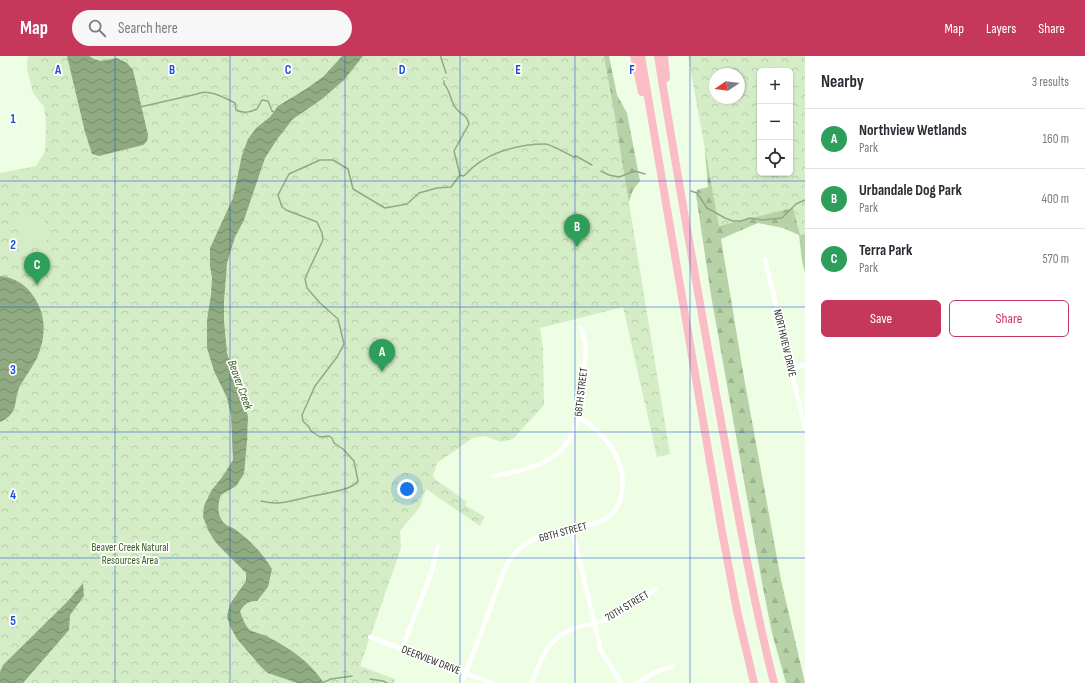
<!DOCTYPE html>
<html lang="en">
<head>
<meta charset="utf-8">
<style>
  :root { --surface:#fff; --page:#f7f7f7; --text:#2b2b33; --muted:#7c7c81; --line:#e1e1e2; --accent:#c6375c }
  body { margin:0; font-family:"Sofia Sans Condensed",sans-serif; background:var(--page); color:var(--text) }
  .controls { position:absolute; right:12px; top:12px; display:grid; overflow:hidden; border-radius:6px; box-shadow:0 1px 3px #0004 }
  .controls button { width:36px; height:36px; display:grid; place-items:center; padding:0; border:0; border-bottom:1px solid var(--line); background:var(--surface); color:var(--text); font:20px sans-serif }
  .compass { position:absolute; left:709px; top:12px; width:36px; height:36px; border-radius:50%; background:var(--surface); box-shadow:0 1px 3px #0004; rotate:257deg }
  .you { position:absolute; left:407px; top:433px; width:14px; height:14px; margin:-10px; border:3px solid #fff; border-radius:50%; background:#1a73e8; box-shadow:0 0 0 6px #1a73e833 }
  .badge { display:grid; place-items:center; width:26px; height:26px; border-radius:50%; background:var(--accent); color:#fff; font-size:13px; font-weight:700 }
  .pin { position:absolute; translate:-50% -33px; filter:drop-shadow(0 1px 2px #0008) }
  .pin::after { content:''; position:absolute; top:21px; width:14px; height:12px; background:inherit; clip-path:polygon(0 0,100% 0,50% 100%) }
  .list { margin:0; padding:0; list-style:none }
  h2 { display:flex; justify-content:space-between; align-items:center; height:52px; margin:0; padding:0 16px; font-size:17px }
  h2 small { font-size:13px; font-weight:400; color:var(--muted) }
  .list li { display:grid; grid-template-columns:26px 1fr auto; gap:12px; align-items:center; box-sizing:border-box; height:60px; padding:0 16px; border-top:1px solid var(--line) }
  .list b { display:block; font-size:15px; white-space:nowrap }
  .list p { margin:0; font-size:13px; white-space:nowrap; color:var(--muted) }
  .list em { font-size:13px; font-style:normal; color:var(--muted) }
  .actions { display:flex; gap:8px; padding:12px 16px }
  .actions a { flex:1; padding:9px 0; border:1px solid var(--accent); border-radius:6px; text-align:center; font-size:14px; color:var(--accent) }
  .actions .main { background:var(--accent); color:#fff }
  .icon { flex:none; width:22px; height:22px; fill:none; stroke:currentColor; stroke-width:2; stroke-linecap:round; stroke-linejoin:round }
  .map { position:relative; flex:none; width:805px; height:627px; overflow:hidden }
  header { display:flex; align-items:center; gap:24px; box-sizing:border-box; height:56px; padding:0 20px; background:var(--accent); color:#fff }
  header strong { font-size:19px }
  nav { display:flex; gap:22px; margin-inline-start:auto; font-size:14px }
  .search { width:280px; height:36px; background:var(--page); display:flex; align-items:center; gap:10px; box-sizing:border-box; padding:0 14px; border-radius:22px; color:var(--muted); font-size:15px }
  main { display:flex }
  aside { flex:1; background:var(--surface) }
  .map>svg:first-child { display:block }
</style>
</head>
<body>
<header>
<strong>Map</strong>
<div class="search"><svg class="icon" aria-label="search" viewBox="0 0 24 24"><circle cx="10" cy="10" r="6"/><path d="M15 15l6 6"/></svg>Search here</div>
<nav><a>Map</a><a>Layers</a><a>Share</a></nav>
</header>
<main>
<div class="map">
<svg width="805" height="627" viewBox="0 0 805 627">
  <defs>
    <pattern id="forest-firs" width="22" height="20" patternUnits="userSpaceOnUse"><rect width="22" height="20" fill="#b6d2a6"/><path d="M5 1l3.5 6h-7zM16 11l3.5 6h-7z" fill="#9cb58f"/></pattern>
    <pattern id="park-crowns" width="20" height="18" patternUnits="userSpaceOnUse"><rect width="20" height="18" fill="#d5edc7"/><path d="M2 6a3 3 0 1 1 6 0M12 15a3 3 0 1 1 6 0" fill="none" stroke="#b7ccab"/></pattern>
    <pattern id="water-waves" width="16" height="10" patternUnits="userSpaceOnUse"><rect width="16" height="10" fill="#90ab81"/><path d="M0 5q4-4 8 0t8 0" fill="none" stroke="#768c69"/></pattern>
  </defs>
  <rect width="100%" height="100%" fill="#eefee5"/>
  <g fill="url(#forest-firs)">
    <polygon points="573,0 609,0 617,39 627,57 640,125 633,134 627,151"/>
    <polygon points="708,92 760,117 805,127 805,217 802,205 799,179 783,172 758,167 721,183 743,316 781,524 805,627 786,627 772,577 763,532 711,239 696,139 697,134 708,131 705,96"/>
  </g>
  <g fill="url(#park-crowns)" fill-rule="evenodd">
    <polygon points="28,0 604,0 614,55 670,398 657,401 623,251 540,272 543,292 544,349 513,383 501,386 485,380 473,382 437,407 433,420 435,423 467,446 465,449 485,461 480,470 426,433 420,451 400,475 401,492 360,610 395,623 394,627 0,627 0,117 36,110 45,95 46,68 44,51 33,37 27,13"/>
    <path d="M 688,0 L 805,0 L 805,178 L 800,179 L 793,152 L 719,170 ZM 760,15 L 790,15 L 790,117 L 760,117 ZM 715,18 L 739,18 L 739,42 L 715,42 Z"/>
  </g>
  <polygon fill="#d5edc7" points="43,159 48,184 22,189 17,165"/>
  <g fill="url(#water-waves)">
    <path d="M 67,0 L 89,0 L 94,3 L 101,5 L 117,2 L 127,7 L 133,14 L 148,79 C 148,84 147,86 143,89 L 99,100 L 92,98 L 85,76 Z"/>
    <path d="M 342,0 L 363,0 L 344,24 L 322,43 L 293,63 L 278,82 L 265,102 L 244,164 L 235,181 L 227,207 L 224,245 L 224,265 L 227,297 L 248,360 L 247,385 L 244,418 L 236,430 L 221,439 C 217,449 217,460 225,468 C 228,471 233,471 236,474 C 251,485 263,498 272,513 L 268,531 L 257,545 C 248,545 245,548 240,555 C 242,561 245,570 250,574 C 253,576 263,578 268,581 C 290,592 310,606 324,627 L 297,627 L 268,617 L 262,612 L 237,583 L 230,570 L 227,560 L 230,548 L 246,525 L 246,517 L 217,488 L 209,476 L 203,461 L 204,450 L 211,435 L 223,420 L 233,404 L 231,359 L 227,342 L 214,315 L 207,292 L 207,264 L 211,239 L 212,222 L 210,210 L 210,192 L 233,142 L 242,99 L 248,83 L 256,72 L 270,61 L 278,50 L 306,33 L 324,20 Z"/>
    <path d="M 0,220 C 12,221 24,227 31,237 C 47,257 47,281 36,304 C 31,313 25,321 20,330 C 13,344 20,357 0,366 Z"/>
    <polygon points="83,527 84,540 70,559 69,574 23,627 0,627 0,616 3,609 68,545"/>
  </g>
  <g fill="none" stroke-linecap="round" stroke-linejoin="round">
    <g stroke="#90ab81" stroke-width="1.5">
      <polyline points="441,0 441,2 446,17"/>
      <path d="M 140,51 L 197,38 C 208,32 225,42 235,47 L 236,54 C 244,58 250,56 257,53 L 262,44 L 268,45 L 272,55 L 276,57"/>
      <polyline points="601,115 609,119 619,121 635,115 645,118"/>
      <path d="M 460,119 L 463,120 L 465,119 C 484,97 517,88 546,88 C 549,88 570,99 574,101 L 576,100 L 592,109"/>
      <polyline points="691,135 697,137 707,152 725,162 733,165 741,165 750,162 762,164 782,162 796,148 805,144"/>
      <path d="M 261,445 C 267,446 272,447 277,447 C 288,447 298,443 308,441 C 320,438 352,435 358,425 L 354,405 L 343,393 L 334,387 L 332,382 L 329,380 L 320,381 L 311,375 L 309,371 L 303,365 L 302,359 L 315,330 L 337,301 L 344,288 L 338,263 L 320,247 L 307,232 L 305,223 L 307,218 L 323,184 L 322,177 L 317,166 L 286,154 L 282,151 L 278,139 L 289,118 L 320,104 L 333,104 L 348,113 L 353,133 L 385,152 L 407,148 L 419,137 L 437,132 L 451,131 L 460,119 L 454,95 L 469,68 C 466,56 460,60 455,51 C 450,43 450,34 444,28 L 444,25"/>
      <polyline points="370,623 383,625 387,627"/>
      <polyline points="322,627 331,623 352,620"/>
    </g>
    <g stroke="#fff" stroke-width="4.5">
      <polyline points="765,203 805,372"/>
      <polyline points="791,312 805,309"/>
      <path d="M 493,420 C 531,414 567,405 578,363 C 581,352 581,340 582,329 C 583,316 586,302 586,290 C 585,284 582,277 581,272"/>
      <polyline points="572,473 601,595 621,627"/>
      <polyline points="370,581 492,627"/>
      <polyline points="402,593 431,517 438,490"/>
      <path d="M 462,627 L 506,510 L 510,503 L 521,491 L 536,482 C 551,477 566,474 581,471 C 589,469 599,467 607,462 C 616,456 620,447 622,436 C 627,404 605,377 579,361"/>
      <path d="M 532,627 C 542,600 549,579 579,571 C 588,568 598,567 606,564 C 624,557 640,543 656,533"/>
      <polyline points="637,627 656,616 673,610"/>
    </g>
    <g stroke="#fabdc5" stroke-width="8">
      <polyline points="634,0 642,36"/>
      <polyline points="641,0 721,470 737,555 754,627"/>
      <path d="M 658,0 C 676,113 696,225 716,338 C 734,435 750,532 774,627"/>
      <polyline points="664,0 666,22"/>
    </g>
  </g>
  <path fill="none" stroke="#1d4ed8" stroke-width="1" stroke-opacity="0.55" d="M 115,0 L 115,627M 230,0 L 230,627M 345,0 L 345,627M 460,0 L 460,627M 575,0 L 575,627M 690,0 L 690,627M 0,125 L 805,125M 0,251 L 805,251M 0,376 L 805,376M 0,502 L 805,502"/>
  <g text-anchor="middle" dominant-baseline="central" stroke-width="3.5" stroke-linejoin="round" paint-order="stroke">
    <g font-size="11" fill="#282e24" stroke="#fff">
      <text transform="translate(785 287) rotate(77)">NORTHVIEW DRIVE</text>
      <text transform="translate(581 336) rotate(-83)">68TH STREET</text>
      <text transform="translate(563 476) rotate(-15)">69TH STREET</text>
      <text transform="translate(627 550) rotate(-31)">70TH STREET</text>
      <text transform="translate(431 604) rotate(21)">DEERVIEW DRIVE</text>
    </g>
    <g font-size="11" fill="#36591d" stroke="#fff">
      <text x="130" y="491">Beaver Creek Natural<tspan x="130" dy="13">Resources Area</tspan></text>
    </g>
    <g font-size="12" font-style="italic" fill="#35581c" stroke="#fff">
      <text transform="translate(240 329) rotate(70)">Beaver Creek</text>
    </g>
  </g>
  <g font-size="13" text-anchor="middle" font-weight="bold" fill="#1d4ed8" stroke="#fff" stroke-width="3.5" stroke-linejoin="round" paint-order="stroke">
    <text x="58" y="18">A</text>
    <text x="172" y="18">B</text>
    <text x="288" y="18">C</text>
    <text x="402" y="18">D</text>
    <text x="518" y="18">E</text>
    <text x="632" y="18">F</text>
    <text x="13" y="67">1</text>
    <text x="13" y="193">2</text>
    <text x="13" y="318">3</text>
    <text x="13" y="443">4</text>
    <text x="13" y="569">5</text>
  </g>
</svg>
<div class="controls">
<button>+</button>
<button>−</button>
<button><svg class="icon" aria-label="locate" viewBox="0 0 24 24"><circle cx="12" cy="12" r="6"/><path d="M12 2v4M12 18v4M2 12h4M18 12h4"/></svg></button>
</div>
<svg class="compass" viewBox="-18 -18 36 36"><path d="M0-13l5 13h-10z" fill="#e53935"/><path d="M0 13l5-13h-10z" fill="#7c7c81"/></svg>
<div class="you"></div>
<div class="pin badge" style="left:382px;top:316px;background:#2e9e5b">A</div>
<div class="pin badge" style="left:577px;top:191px;background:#2e9e5b">B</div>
<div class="pin badge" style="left:37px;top:229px;background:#2e9e5b">C</div>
</div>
<aside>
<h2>Nearby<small>3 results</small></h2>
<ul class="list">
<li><span class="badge" style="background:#2e9e5b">A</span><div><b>Northview Wetlands</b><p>Park</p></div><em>160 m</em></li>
<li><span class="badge" style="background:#2e9e5b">B</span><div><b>Urbandale Dog Park</b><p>Park</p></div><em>400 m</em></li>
<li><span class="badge" style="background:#2e9e5b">C</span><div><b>Terra Park</b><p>Park</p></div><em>570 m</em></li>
</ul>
<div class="actions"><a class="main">Save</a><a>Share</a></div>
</aside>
</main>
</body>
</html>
